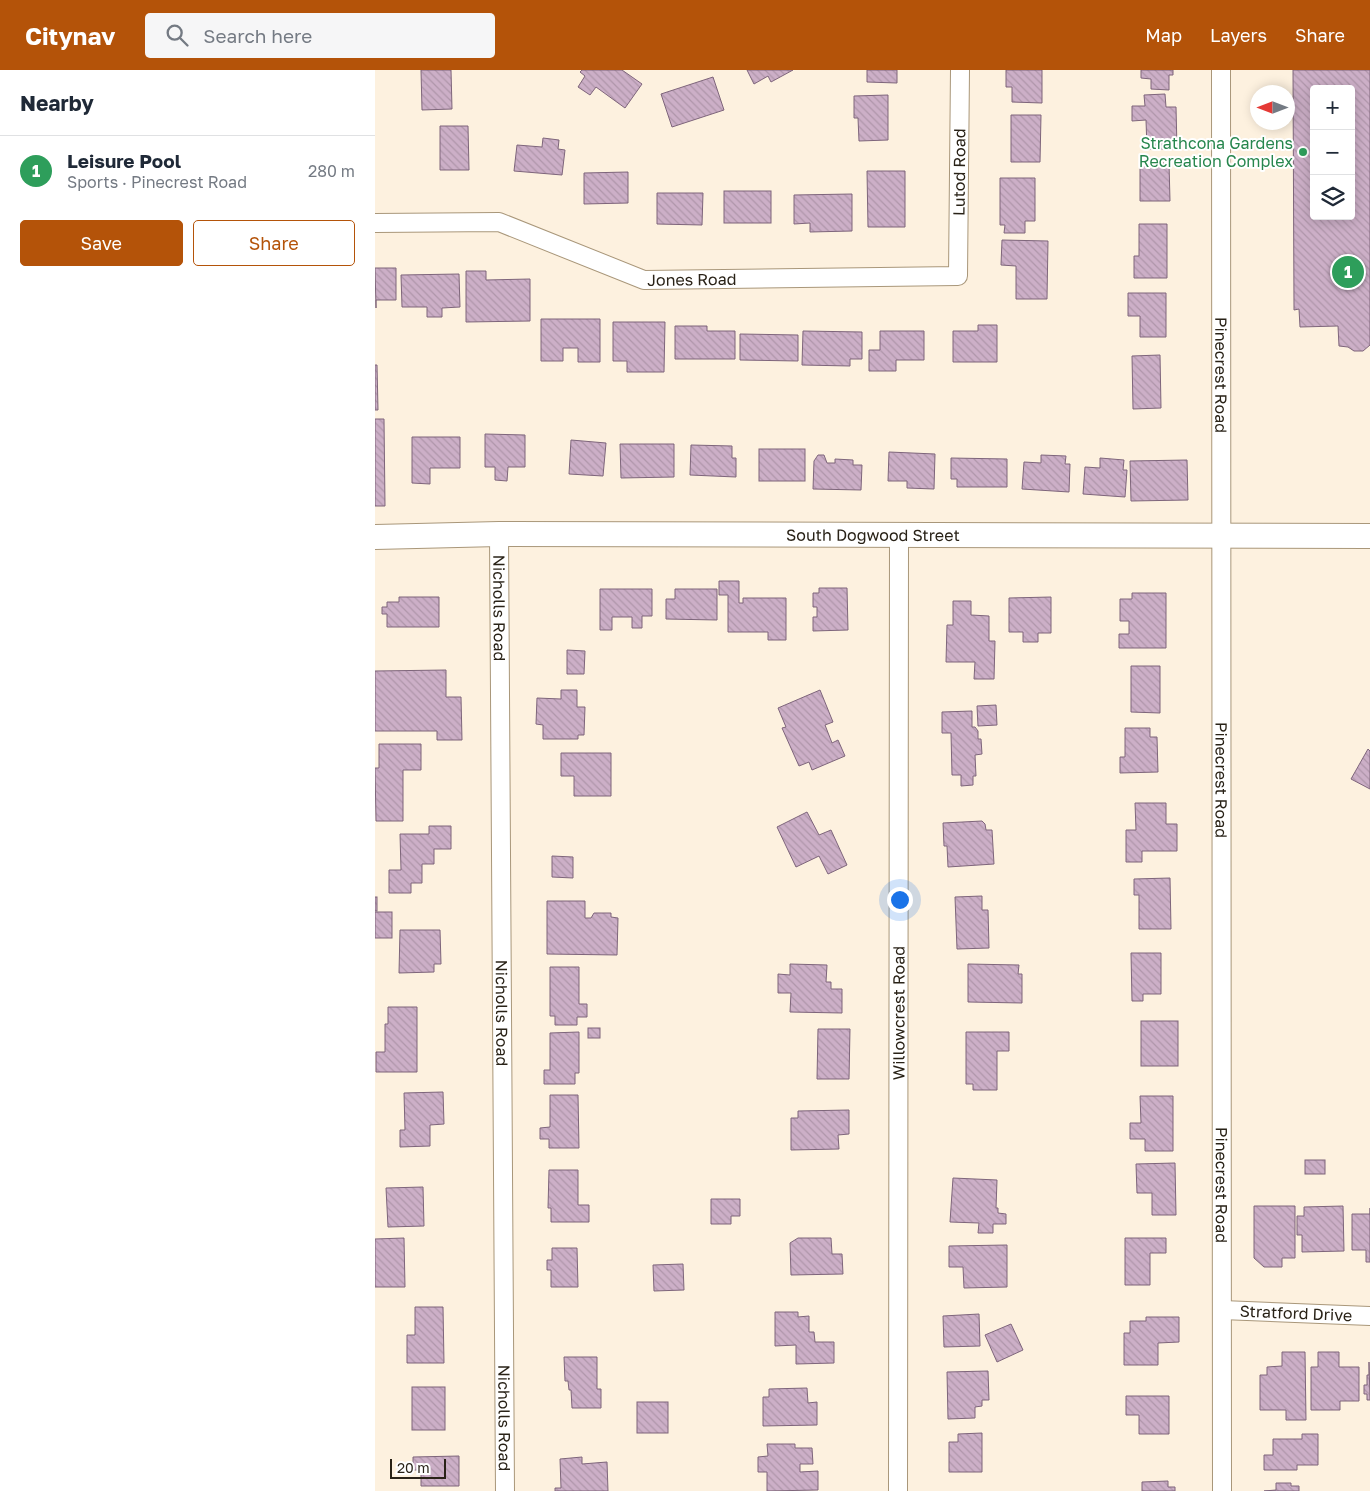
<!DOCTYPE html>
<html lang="en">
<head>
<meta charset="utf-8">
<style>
  :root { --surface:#fff; --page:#f6f6f7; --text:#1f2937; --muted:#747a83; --line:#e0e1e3; --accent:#b45309 }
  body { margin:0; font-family:"Golos Text",sans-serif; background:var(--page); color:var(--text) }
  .controls { position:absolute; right:15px; top:15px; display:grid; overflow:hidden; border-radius:5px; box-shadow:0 2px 12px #0003 }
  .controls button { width:45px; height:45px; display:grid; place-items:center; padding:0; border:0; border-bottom:1px solid var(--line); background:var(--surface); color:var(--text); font:25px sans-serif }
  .compass { position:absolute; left:875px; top:15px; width:45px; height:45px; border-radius:50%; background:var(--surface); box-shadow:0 2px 12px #0003; rotate:270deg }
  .scale { position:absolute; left:15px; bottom:12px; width:56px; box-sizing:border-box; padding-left:5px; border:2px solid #292217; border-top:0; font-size:14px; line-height:18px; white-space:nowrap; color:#292217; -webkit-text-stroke:4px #fff; paint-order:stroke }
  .you { position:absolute; left:524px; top:829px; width:18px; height:18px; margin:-12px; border:4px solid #fff; border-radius:50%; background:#1a73e8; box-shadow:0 0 0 8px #1a73e833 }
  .badge { display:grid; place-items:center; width:32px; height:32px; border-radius:50%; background:var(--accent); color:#fff; font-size:16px; font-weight:700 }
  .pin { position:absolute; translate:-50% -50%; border:2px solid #fff; box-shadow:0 1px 5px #0006 }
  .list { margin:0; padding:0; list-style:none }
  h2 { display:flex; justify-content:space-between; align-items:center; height:65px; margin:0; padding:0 20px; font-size:21px }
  h2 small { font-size:16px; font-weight:400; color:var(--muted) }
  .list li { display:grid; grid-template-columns:32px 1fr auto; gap:15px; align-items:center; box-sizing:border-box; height:70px; padding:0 20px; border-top:1px solid var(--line) }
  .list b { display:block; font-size:19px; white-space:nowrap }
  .list p { margin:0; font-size:16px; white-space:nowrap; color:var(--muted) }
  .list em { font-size:16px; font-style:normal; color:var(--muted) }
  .actions { display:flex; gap:10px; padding:15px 20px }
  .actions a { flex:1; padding:11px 0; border:1px solid var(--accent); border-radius:5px; text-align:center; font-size:18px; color:var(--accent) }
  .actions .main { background:var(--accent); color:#fff }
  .icon { flex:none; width:28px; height:28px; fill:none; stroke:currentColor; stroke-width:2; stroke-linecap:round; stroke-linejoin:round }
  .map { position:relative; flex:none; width:995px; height:1421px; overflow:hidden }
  header { display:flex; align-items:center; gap:30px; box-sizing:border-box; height:70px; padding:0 25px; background:var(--accent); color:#fff }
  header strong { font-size:24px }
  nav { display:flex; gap:28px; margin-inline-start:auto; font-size:18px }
  .search { width:350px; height:45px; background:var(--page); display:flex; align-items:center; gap:12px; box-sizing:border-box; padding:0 18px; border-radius:5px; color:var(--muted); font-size:19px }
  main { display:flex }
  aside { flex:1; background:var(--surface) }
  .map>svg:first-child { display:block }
</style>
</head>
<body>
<header>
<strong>Citynav</strong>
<div class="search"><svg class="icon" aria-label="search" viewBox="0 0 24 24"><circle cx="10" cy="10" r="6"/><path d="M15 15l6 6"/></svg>Search here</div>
<nav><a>Map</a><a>Layers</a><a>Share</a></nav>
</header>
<main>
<aside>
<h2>Nearby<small></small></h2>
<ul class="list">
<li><span class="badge" style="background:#2e9e5b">1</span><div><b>Leisure Pool</b><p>Sports · Pinecrest Road</p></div><em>280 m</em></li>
</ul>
<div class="actions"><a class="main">Save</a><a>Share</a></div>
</aside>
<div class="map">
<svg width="995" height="1421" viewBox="0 0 995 1421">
  <defs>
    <pattern id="building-back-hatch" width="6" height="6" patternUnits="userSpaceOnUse" patternTransform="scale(1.25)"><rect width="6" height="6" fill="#ccafc7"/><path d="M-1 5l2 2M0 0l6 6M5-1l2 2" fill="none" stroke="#af96aa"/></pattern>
  </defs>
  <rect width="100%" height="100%" fill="#fdf1df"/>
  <g fill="url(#building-back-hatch)" stroke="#7e657b" fill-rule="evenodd">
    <polygon points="46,0 76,0 77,39 47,40"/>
    <polygon points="207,0 247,0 267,14 250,38 221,17 215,25 203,17 210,6 205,2"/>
    <polygon points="372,0 418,0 396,12 393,6 379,14"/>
    <polygon points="492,0 522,0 522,13 492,12"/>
    <polygon points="631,0 667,0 667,33 637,32 637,17 631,17"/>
    <polygon points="766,0 798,0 798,5 794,5 794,20 776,19 776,9 766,8"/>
    <path d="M 918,0 L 995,0 L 995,275 L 988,281 L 979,281 L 973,277 L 964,276 L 963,256 L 925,257 L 924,239 L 919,240 ZM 939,19 L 976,19 L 976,146 L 939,146 Z"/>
    <polygon points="338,7 349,40 297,57 286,24"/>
    <polygon points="790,24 791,37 801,37 802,79 772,79 771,50 757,51 757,36 770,36 769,25"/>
    <polygon points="513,25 513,70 484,71 483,48 479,48 479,26"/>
    <polygon points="636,45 666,45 665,92 636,92"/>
    <polygon points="65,56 93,56 94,100 65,100"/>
    <polygon points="168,68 184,70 183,79 190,80 187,105 139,101 142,75 167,77"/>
    <polygon points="765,93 794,93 795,131 765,131"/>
    <polygon points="492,101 530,101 530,157 493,157"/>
    <polygon points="253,102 253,133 209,134 209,103"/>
    <polygon points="625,108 660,108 660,151 650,151 650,163 629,163 630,155 625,155"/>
    <rect x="349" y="121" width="47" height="32"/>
    <polygon points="282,123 328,123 327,155 282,154"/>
    <polygon points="477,124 477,161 435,162 435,153 419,154 419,125"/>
    <polygon points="764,154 792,154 792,208 759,208 759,186 764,186"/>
    <polygon points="627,170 673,171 672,229 641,229 641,196 626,195"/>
    <polygon points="0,198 21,198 21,230 1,230 1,238"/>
    <polygon points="91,201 111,201 111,210 155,209 155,251 91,252"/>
    <polygon points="84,204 85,237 67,238 67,247 52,247 52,237 27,237 26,205"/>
    <polygon points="753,223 791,223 791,267 765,267 765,246 753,246"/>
    <polygon points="166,249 225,249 225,292 203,292 203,278 188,278 188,291 166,291"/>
    <polygon points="238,252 290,252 289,302 252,302 252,291 238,291"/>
    <polygon points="603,255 622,255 622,292 578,292 578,261 603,261"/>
    <polygon points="300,256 332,256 332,261 360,261 360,289 300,289"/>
    <polygon points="428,261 487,262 487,289 475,289 475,296 427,295"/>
    <polygon points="505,261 549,261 549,290 521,290 521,301 494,301 494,280 505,280"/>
    <polygon points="365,264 423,265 423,291 365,290"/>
    <polygon points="785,285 786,338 758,339 757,286"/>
    <polygon points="0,295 2,295 3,340 0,340"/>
    <polygon points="0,349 9,349 10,436 0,436"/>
    <polygon points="110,364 150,365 150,397 133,397 132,411 120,410 120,397 110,397"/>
    <polygon points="37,367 85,367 85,398 55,398 55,414 37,413"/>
    <polygon points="196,370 231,373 228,406 194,404"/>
    <polygon points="245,374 299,374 299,407 246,408"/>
    <polygon points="316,375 357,376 357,388 361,388 361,407 315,405"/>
    <rect x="384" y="379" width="46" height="32"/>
    <polygon points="514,382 560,384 559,419 532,418 532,411 513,411"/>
    <polygon points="443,385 449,385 452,393 460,393 460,389 478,390 478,395 487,395 486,420 438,419 439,391"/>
    <polygon points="666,385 691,386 690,394 695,394 694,422 647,419 649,392 666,393"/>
    <polygon points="576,388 632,389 632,417 582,417 582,409 576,409"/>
    <polygon points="725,388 749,390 748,400 752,400 750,427 708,424 710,397 725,398"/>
    <polygon points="812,390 813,430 756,431 755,391"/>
    <polygon points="344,511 364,511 364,533 368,533 368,528 411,528 411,570 393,570 393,562 353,562 353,525 344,525"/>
    <polygon points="444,518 472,518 473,560 438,561 438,547 442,547 442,537 438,537 438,523 444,523"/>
    <polygon points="225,519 277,519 277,546 267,546 267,558 257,558 257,547 237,547 237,560 225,560"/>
    <polygon points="300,519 342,519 342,550 291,549 291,529 300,529"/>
    <polygon points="757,523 791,523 791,578 744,578 744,564 754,564 754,551 745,551 745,529 757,529"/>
    <polygon points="24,527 64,527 64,557 12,557 12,544 7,544 7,537 12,537 12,532 24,532"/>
    <polygon points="676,527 676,563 663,563 663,572 648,572 648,562 634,562 634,528"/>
    <polygon points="578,531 596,531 596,545 614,546 614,571 620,571 619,609 599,609 600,592 571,592 572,555 578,555"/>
    <polygon points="192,580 210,581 209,604 192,604"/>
    <polygon points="756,596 785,596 785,643 756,642"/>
    <polygon points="71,600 71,627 86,627 87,670 62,670 62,661 0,661 0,601"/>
    <polygon points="186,620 202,620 202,637 210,637 209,665 203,665 203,669 168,669 168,655 161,654 162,628 186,629"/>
    <polygon points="445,620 458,652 450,655 457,673 463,670 470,686 437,700 434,692 424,696 407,658 411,657 403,638"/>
    <polygon points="621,635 622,655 603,656 602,636"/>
    <polygon points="597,641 597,657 600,657 603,661 603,669 606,669 607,684 600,685 601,706 598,706 598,715 586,716 586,705 577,705 576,663 567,663 567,642"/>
    <polygon points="750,658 775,658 775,667 782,667 783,702 745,703 745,687 750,687"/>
    <polygon points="4,674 46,674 46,700 28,700 28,751 1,751 0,698 4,698"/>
    <polygon points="993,679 995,681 995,719 976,709"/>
    <polygon points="186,683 236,683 236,726 199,726 199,706 186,706"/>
    <polygon points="760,733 791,733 791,754 802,754 802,781 767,781 767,792 751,792 751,760 761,760"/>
    <polygon points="432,742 444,765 456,760 472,795 453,804 444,786 421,797 402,757"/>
    <polygon points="607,751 610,754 611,760 617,760 619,794 573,797 572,776 569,776 568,753"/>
    <polygon points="54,756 76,756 76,779 59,779 59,794 47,794 47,813 36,813 36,823 14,823 14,800 26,800 25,764 54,764"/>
    <polygon points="177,786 198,787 198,808 177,807"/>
    <polygon points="795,808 796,859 764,859 764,825 759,825 759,809"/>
    <polygon points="607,826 607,840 613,840 614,878 582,879 580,827"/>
    <rect x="0" y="827" width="2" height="14"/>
    <polygon points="172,831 210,831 210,848 216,848 219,843 236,843 236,847 243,848 242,885 172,884"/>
    <rect x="0" y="842" width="17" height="26"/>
    <polygon points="25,860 65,860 66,894 59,894 59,902 24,903"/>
    <polygon points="756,883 786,883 786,924 768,924 768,931 757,931"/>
    <polygon points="415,894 452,895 451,912 456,912 456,919 467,919 467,943 415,942 416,923 403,923 403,904 415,905"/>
    <polygon points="593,894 644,895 643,904 647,904 647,933 593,932"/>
    <polygon points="175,897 204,897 204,934 212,934 212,947 202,947 202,955 180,955 180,946 175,946"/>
    <polygon points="13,937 42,937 42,1002 1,1002 1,982 10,982 10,954 13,954"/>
    <rect x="766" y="951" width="37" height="45"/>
    <rect x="213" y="958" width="12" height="10"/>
    <polygon points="443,959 475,959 474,1009 442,1009"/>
    <polygon points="204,962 204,1003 200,1003 200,1014 169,1014 169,1000 175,1000 175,963"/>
    <polygon points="591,962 634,962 634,981 622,981 622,1020 598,1020 598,1014 591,1014"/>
    <polygon points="68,1022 69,1054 55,1055 55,1076 25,1077 25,1060 30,1060 29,1023"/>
    <polygon points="175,1025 203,1025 204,1078 174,1078 174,1069 165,1069 165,1058 175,1057"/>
    <polygon points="765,1026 798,1026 798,1081 770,1081 770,1069 755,1069 755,1053 766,1053"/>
    <polygon points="474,1040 474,1064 463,1065 464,1079 416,1080 416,1048 423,1048 423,1041"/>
    <rect x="930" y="1090" width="20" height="14"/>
    <polygon points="800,1093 801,1145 777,1145 777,1123 762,1123 761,1094"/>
    <polygon points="174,1100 203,1100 203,1135 214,1135 214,1152 176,1152 176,1138 173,1138"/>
    <polygon points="578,1108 622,1110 621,1138 623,1138 623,1143 631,1144 631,1154 618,1154 618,1163 603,1163 604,1153 575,1152"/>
    <polygon points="48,1117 49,1156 13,1157 11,1118"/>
    <polygon points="336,1129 365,1129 365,1146 356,1146 356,1154 336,1154"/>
    <polygon points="879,1136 920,1136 920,1188 907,1188 907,1197 889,1197 879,1188"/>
    <polygon points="968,1136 969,1181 927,1182 927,1165 922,1165 922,1146 929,1146 929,1137"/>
    <polygon points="995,1138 995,1192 991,1192 991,1180 977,1180 977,1144 995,1144"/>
    <polygon points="29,1168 30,1217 0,1217 0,1169"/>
    <polygon points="423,1168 456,1168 457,1184 467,1184 468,1204 416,1205 415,1173"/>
    <polygon points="750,1168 791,1168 791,1183 775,1183 775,1215 750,1215"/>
    <polygon points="632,1175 632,1217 589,1218 588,1197 574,1197 574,1176"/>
    <polygon points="177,1178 202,1178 203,1217 176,1217 176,1200 172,1200 172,1190 177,1190"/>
    <polygon points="308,1194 309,1220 279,1221 278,1195"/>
    <polygon points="40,1237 68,1237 69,1293 32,1293 32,1265 40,1265"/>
    <polygon points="400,1242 423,1242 423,1247 434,1246 434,1262 439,1262 440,1272 459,1272 459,1293 421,1294 421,1275 400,1276"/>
    <polygon points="604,1244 605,1276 569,1277 568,1246"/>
    <polygon points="771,1247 804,1247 804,1272 783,1273 783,1295 749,1295 749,1263 755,1263 755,1251 771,1251"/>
    <polygon points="636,1254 648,1280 622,1292 610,1265"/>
    <polygon points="907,1282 930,1282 931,1350 911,1350 911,1340 885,1340 885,1305 892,1305 892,1297 907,1296"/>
    <polygon points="943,1282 964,1282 964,1297 984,1297 984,1331 965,1331 965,1340 936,1340 936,1297 943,1297"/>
    <polygon points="189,1287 222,1287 222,1319 226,1319 226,1338 197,1338 196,1320 194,1320 193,1311 190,1311"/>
    <polygon points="994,1292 995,1330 992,1330 992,1324 989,1324 989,1315 992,1315 992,1305 994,1305"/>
    <polygon points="613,1301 614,1330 607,1330 607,1336 600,1337 600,1348 573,1349 572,1302"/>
    <rect x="37" y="1317" width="33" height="43"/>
    <polygon points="432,1318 433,1333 442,1332 442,1355 388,1356 388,1327 394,1327 394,1319"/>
    <polygon points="751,1326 794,1326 794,1364 764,1364 764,1345 751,1345"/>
    <rect x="262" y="1332" width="31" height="31"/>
    <polygon points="607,1363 607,1402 574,1402 574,1372 583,1372 583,1364"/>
    <polygon points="927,1364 943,1364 943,1395 922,1395 922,1400 889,1400 889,1385 898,1385 898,1369 927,1369"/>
    <polygon points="392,1374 420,1374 420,1378 437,1378 438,1394 425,1394 425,1402 443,1401 443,1420 392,1421 392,1402 383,1402 383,1387 393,1386"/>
    <polygon points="84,1386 84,1416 46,1416 46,1400 38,1400 38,1387"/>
    <polygon points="207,1387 207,1394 232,1392 233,1421 180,1421 180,1418 186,1418 185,1389"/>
    <polygon points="793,1411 793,1417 800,1417 800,1421 767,1421 767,1412"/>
    <polygon points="901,1413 916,1413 916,1416 924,1416 924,1421 889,1421 901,1420"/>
  </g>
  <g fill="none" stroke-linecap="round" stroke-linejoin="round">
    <defs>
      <g id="street">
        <path id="s1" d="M 846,0 L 847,1421"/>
        <path id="s2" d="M 0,153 L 124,152 L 269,210 L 583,206 L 585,0"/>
        <path id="s3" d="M 124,464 L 130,1421"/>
        <path id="s4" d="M 847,1240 L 995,1246"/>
        <path id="s5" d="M 523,1421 L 524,465"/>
      </g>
      <g id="secondary">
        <path id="s6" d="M 0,467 L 124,464 L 995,466"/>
      </g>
    </defs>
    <use href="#street" stroke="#a9977a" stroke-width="20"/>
    <use href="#secondary" stroke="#a9977a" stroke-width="26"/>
    <use href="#street" stroke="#fff" stroke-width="18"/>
    <use href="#secondary" stroke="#fff" stroke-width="24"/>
  </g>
  <circle fill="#2e9e5b" stroke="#fff" stroke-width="2" cx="928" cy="82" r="5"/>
  <g text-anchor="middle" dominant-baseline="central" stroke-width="4" stroke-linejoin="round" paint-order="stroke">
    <g font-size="16" fill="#27864d" stroke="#fff" text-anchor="end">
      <text x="918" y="73">Strathcona Gardens<tspan x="918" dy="18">Recreation Complex</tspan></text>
    </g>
    <g font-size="16" fill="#292217" stroke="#fff">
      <text stroke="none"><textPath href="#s2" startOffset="698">Lutod Road</textPath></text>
      <text stroke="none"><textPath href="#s2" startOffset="328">Jones Road</textPath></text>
      <text stroke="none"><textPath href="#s1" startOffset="305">Pinecrest Road</textPath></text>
      <text stroke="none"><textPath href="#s6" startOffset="498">South Dogwood Street</textPath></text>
      <text stroke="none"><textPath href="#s3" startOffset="74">Nicholls Road</textPath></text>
      <text stroke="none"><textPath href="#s1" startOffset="710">Pinecrest Road</textPath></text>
      <text stroke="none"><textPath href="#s3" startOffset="479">Nicholls Road</textPath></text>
      <text stroke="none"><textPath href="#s5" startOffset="478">Willowcrest Road</textPath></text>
      <text stroke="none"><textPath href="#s1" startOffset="1115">Pinecrest Road</textPath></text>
      <text stroke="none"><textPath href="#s4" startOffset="74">Stratford Drive</textPath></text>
      <text stroke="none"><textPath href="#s3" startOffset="884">Nicholls Road</textPath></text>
    </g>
  </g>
</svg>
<div class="controls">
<button>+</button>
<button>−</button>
<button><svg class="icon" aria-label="layers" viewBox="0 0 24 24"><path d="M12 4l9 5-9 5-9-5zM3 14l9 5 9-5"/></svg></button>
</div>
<svg class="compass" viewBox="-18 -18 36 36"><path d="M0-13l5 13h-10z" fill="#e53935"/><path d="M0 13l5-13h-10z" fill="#747a83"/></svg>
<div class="scale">20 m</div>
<div class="you"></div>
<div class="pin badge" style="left:973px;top:202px;background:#2e9e5b">1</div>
</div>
</main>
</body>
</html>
